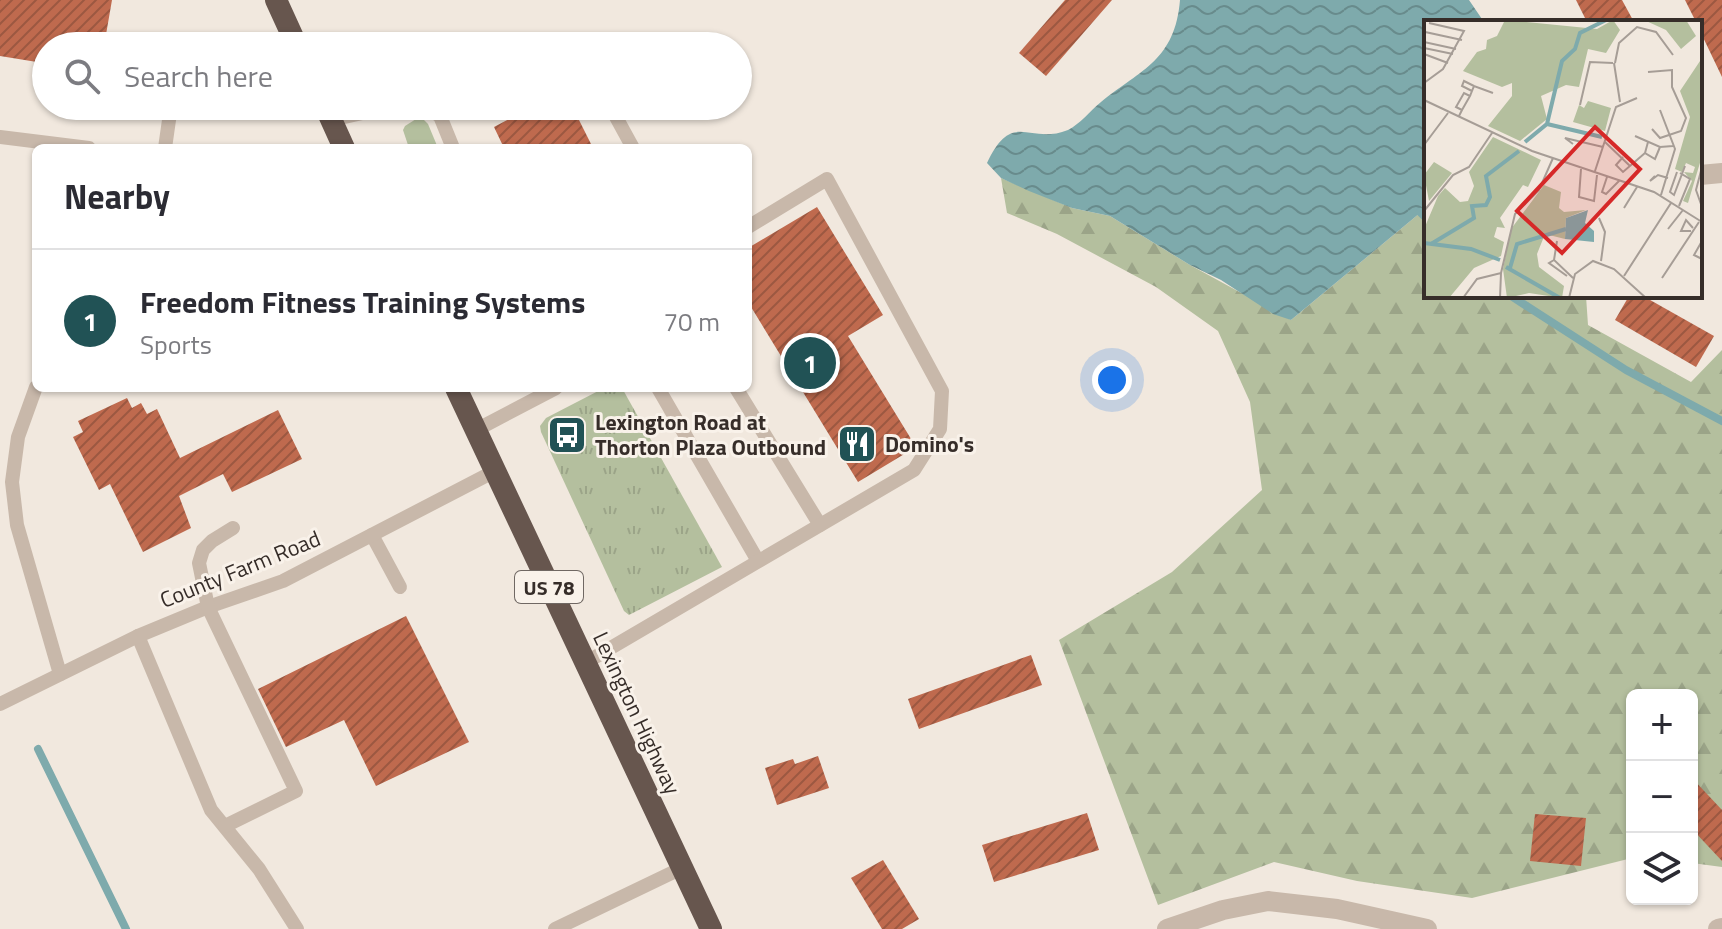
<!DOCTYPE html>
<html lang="en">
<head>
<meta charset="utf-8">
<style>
  :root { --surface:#fff; --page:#f2f2f3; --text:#2b2b33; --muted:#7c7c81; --line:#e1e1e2; --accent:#215255 }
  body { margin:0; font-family:"Titillium Web",sans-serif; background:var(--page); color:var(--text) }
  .controls { position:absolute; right:24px; bottom:24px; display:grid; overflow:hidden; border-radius:12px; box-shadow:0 2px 6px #0004 }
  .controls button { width:72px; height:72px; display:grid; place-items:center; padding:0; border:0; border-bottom:2px solid var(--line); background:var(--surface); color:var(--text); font:40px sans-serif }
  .you { position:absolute; left:1112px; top:380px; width:28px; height:28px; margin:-20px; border:6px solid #fff; border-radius:50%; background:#1a73e8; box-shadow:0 0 0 12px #1a73e833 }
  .badge { display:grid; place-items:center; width:52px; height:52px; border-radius:50%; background:var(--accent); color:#fff; font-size:26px; font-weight:700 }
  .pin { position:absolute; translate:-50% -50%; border:4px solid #fff; box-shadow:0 2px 8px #0006 }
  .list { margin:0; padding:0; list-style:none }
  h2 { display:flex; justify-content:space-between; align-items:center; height:104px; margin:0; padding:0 32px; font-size:34px }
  h2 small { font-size:26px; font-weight:400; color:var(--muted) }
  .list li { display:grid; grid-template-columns:52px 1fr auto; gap:24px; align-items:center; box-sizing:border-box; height:144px; padding:0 32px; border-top:2px solid var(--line) }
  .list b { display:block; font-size:30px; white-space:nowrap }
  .list p { margin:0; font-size:26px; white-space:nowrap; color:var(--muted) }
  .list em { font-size:26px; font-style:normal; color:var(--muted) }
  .icon { flex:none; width:44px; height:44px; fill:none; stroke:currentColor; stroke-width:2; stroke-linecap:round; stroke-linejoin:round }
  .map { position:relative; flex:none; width:1722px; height:929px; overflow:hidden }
  .search { position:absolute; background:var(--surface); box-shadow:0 2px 6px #0004; left:32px; top:32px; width:720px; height:88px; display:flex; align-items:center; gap:20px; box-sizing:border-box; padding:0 28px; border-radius:44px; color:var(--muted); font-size:30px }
  .panel { position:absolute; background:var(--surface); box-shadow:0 2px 6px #0004; left:32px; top:144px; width:720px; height:248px; border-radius:12px }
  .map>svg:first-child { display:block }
</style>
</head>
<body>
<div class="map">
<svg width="1722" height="929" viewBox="0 0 1722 929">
  <defs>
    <pattern id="grass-tufts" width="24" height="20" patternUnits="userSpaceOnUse" patternTransform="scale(2)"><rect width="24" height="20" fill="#b4bf9e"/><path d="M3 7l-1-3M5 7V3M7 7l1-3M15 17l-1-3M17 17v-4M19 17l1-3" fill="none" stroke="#9ba488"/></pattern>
    <pattern id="forest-firs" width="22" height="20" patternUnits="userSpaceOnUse" patternTransform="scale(2)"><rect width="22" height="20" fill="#b4bf9e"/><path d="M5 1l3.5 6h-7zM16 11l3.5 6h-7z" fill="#9ba488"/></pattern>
    <pattern id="water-waves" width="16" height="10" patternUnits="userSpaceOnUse" patternTransform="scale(2)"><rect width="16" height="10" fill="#7eaaac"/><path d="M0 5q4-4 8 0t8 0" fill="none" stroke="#688b8c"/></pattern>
    <pattern id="building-hatch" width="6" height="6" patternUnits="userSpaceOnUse" patternTransform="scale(2)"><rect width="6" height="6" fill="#bf6a4e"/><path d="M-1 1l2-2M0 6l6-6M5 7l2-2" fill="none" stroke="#9c5841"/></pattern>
  </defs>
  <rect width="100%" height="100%" fill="#f1e8de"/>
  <g fill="url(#grass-tufts)">
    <polygon points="416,119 423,119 428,124 438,148 409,148 403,130 405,126"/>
    <polygon points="604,388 622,388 722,567 629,615 624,611 541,432 540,426 546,418"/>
  </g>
  <polygon fill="url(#forest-firs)" points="1001,178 1072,208 1110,216 1190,265 1291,320 1426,208 1426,296 1586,296 1588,325 1691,382 1722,350 1722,867 1692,863 1692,695 1632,695 1632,858 1472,898 1357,881 1274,862 1158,905 1059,640 1172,572 1262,490 1250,402 1218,331 1156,287 1057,234 1007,213"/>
  <path fill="url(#water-waves)" d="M 1180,0 L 1469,0 L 1484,22 L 1426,22 L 1426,208 L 1291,320 L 1273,314 L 1221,280 L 1190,265 L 1110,216 L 1072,208 L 1029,191 L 1001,178 L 987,163 C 1013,108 1028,146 1068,130 C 1080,124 1090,111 1101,102 C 1142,69 1175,60 1180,0 Z"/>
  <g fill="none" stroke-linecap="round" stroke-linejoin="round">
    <g stroke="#7eaaac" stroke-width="8">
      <polyline points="1420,212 1426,218"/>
      <polyline points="1511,296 1626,370 1722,421"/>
      <polyline points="38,749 126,929"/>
    </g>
  </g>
  <g fill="url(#building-hatch)">
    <polygon points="0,0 112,0 104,46 46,46 43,63 0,56"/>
    <polygon points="1065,0 1112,0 1046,76 1019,53"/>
    <polygon points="1576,0 1622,0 1634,22 1587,22"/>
    <polygon points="1685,0 1722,0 1722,77 1700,31 1700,22 1696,22"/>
    <polygon points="505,106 572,106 593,148 504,148 494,127 511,118"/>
    <polygon points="817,207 883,315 848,336 916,447 858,482 748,302 748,248"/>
    <polygon points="1629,296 1643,296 1714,336 1696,367 1615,320"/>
    <polygon points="127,398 132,408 141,403 147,414 157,409 180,458 278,410 302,459 232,492 223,474 179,496 191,528 143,552 110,484 99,490 73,437 83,432 78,421"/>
    <polygon points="406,616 469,742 376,786 344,720 286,747 258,689"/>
    <polygon points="1031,655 1042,685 919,729 908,699"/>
    <polygon points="818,756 829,788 777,805 765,768 793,759 795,764"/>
    <polygon points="1692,778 1722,810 1722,861 1692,829"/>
    <polygon points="1087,813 1099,850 994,882 982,845"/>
    <polygon points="1535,814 1586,818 1581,866 1530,861"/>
    <polygon points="883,860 919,919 902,929 882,929 851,878"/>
  </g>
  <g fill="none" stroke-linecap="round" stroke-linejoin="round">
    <g stroke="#c8b8aa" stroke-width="14">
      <polyline points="423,106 440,116 453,148"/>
      <polyline points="610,106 633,148"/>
      <polyline points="440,116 461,106"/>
      <polyline points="331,120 394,106"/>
      <polyline points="0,137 89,148"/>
      <polyline points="165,148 171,106"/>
      <polyline points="36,387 18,437 12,482 17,525 60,674"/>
      <polyline points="658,388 758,561"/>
      <polyline points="736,388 820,525"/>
      <polyline points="476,430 556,388"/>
      <polyline points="372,535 400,587"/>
      <polyline points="138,636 211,810 259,869 297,929"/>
      <polyline points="585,663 914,470 940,429 942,391 827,179 748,227"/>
      <polyline points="0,704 138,636 208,607 283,581 495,471"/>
      <polyline points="225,826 296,791 208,607 199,563 203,550 212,541 233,528"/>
      <polyline points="555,929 682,868"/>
    </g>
    <g stroke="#c8b8aa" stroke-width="20">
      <polyline points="1700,175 1722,173"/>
      <polyline points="1167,929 1223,910 1268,901 1337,909 1427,929"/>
      <polyline points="1718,929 1722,928"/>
    </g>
    <g stroke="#67564e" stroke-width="22">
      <polyline points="276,0 297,46"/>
      <polyline points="325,106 344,148"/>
      <polyline points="456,388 711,929"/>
    </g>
  </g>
  <defs>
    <symbol id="bus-square" viewBox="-11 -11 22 22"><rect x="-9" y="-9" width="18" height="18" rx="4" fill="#215255" stroke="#f9f2ea"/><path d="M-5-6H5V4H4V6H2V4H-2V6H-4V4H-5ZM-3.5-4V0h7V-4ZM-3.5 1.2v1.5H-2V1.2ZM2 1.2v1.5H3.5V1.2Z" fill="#fff"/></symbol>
    <symbol id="restaurant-square" viewBox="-11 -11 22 22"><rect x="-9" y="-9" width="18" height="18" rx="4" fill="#215255" stroke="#f9f2ea"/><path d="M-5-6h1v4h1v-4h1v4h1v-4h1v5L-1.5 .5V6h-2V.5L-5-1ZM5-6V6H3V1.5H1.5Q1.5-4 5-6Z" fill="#fff"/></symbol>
  </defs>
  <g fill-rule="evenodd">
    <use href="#bus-square" x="545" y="413" width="44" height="44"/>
    <use href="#restaurant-square" x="835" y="422" width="44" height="44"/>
  </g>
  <g text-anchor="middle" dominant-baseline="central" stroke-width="6" stroke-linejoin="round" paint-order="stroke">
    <rect fill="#f9f2ea" stroke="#706863" stroke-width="2" x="515" y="571" width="68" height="32" rx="6"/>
    <g font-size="20" font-weight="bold" fill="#362d29">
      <text x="549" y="587">US 78</text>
    </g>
    <g font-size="22" font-weight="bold" fill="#362d29" stroke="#f9f2ea" text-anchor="start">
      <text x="595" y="422">Lexington Road at<tspan x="595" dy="25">Thorton Plaza Outbound</tspan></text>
      <text x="885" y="444">Domino's</text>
    </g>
    <g font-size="22" fill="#362d29" stroke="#f9f2ea">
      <text transform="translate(240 569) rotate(-22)">County Farm Road</text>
      <text transform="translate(637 713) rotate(65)">Lexington Highway</text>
    </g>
  </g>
  <g transform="translate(1424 20)">
    <rect width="278" height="278" fill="#f1e8de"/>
    <path d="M 164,81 L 187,88 L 181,111 L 149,102 L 155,85 L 160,88 Z" fill="#b4bf9e"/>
    <path d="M 81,0 L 173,9 L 189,0 L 196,10 L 182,33 L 164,29 L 155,67 L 142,65 L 117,76 L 123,99 L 96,121 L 64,106 L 88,76 L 88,63 L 78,67 L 39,51 L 53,32 L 62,29 L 63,20 L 73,16 ZM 262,0 L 272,16 L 257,29 L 242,10 L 220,0 ZM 278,38 L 278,136 L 264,183 L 259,181 L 268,161 L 260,152 L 269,153 L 271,147 L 262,143 L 258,152 L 251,149 L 266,97 L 256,71 ZM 69,117 L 117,140 L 104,167 L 99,165 L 76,198 L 81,208 L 73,207 L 70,217 L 80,222 L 77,236 L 50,248 L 25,278 L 0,278 L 0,209 L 14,176 L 21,168 L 36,182 L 44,181 L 50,166 L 45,152 ZM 10,142 L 28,153 L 5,181 L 0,155 ZM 120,165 L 137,172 L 135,188 L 140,192 L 162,190 L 142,198 L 141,219 L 121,214 L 113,234 L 115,247 L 140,266 L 138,278 L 105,273 L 83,278 L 79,249 L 87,209 Z" fill="#b4bf9e"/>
    <path d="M 164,190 L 161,203 L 170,211 L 170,222 L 141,219 L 142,198 Z" fill="#7eaaac"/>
    <path fill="none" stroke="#7eaaac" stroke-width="4" d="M 123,104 L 138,41 L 151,29 L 156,13 L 182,0M 101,122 L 123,104 L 178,117M 0,223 L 47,229 L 76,240M 7,224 L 50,198 L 48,186 L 62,185 L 66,177 L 62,156 L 95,131M 82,247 L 136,278M 86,248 L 93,224 L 142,209"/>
    <path fill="none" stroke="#a69d96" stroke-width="2" d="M 0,16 L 1,12 L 38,20M 0,22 L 32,29M 0,28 L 29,34M 0,34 L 24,43M 190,43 L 196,82M 191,43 L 195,23 L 213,7 L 232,12 L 249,35M 224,52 L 248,50 L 248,67 L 262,98 L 257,111 L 236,118 L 228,109M 0,63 L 19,49 L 40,11 L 5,3M 48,71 L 38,66 L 40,61 L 50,66M 46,76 L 50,66 L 69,73M 0,80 L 108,131 L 230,172 L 278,202M 156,85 L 166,42 L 189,43M 236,90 L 251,129 L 237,175M 35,96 L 38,90 L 46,76 L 40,73 L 32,87 L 38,90M 211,116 L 236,127 L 249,126M 181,122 L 206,146M 224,122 L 221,133 L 231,139 L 236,127M 149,124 L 141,118 L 179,127M 0,125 L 24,93M 199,137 L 192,145 L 199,152 L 221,133M 278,147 L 272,170 L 278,187M 157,149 L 155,177 L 170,181 L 173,155M 171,151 L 192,87 L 213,78M 253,152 L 246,172 L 250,175 L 261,146M 231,156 L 226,161 L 234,155 L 244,158M 183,157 L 178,172 L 182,174 L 195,161M 255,186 L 266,159 L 256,153M 200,188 L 213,167M 0,191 L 29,155 L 45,147 L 68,113M 175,198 L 181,212 L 177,241M 244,209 L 259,190M 267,211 L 257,211 L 262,200 L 269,208M 133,221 L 130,240 L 149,258M 278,221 L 270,235 L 278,239M 130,240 L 125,243 L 143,256M 77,253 L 91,194 L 115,170 L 129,138M 200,256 L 247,183M 238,258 L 275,202M 39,278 L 53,259 L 77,253 L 76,278M 145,278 L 151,254 L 169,241 L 190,249 L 222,278"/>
    <path fill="#d62828" fill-opacity="0.15" stroke="#d62828" stroke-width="4" d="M 171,107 L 216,149 L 138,233 L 93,191 Z"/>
    <rect width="278" height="278" fill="none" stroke="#362d29" stroke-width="4"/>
  </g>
</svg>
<div class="controls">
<button>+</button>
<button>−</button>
<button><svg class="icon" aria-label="layers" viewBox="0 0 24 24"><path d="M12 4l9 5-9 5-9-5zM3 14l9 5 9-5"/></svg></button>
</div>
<div class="you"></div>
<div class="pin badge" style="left:810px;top:363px">1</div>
<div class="search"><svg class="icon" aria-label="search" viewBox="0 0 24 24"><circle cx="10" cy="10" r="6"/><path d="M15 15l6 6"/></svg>Search here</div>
<section class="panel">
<h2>Nearby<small></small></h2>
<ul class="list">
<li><span class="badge">1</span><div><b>Freedom Fitness Training Systems</b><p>Sports</p></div><em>70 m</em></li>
</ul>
</section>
</div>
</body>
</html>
